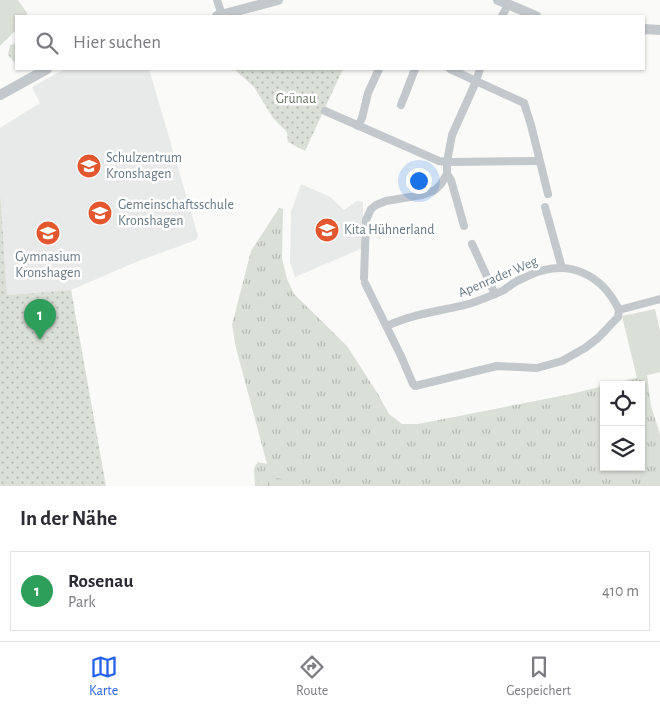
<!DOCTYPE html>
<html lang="de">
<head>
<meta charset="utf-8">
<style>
  :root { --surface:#fff; --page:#f7f7f7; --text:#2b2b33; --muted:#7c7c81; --line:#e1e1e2; --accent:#2563eb }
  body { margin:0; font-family:"Alegreya Sans",sans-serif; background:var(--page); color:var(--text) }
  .controls { position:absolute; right:15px; bottom:15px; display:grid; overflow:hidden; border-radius:0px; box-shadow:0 1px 4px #0004 }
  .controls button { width:45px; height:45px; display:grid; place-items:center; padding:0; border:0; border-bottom:1px solid var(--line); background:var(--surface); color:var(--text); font:25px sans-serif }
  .you { position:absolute; left:418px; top:180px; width:18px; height:18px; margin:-12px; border:4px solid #fff; border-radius:50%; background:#1a73e8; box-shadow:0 0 0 8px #1a73e833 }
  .badge { display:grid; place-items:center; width:32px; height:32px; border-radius:50%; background:var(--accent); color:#fff; font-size:16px; font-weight:700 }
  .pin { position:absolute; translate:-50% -41px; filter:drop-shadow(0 1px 2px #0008) }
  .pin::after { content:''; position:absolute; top:26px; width:18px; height:15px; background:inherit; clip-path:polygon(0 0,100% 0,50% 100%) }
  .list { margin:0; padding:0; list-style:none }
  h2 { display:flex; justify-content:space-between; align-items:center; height:65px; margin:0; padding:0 20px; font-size:21px }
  h2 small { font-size:16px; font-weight:400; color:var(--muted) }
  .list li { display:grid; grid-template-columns:32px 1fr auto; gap:15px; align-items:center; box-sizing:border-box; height:80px; margin:0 10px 10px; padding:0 10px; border:1px solid var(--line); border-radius:0px }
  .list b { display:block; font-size:19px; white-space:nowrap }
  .list p { margin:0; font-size:16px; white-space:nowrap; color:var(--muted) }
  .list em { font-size:16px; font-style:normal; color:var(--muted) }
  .icon { flex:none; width:28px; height:28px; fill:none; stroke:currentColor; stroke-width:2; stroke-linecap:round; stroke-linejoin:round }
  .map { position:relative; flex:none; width:660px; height:486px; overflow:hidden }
  .search { position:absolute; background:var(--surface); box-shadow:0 1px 4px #0004; left:15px; right:15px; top:15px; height:55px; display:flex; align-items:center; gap:12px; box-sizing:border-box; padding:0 18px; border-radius:0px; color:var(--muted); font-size:19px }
  .sheet { height:155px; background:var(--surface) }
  nav { display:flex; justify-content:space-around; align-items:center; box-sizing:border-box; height:70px; border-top:1px solid var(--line); background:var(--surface); font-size:14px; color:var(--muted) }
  nav a { display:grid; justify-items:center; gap:2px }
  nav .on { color:var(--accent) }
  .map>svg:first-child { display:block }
</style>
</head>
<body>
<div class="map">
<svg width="660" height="486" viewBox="0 0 660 486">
  <defs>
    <pattern id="grass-tufts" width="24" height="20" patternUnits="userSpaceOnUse" patternTransform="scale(1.25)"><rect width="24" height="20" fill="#dadfd7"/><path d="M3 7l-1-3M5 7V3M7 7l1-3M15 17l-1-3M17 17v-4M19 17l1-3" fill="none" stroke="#b4b9b4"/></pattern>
    <pattern id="wetland-marsh" width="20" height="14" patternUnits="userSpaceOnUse" patternTransform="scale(1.25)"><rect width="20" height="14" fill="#dadfd7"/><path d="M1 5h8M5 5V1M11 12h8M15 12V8" fill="none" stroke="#b4b9b4"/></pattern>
    <pattern id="garden-dots" width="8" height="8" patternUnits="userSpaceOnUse" patternTransform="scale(1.25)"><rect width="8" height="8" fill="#dadfd7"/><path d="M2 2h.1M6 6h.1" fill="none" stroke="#b4b9b4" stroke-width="1.8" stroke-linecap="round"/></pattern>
  </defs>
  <rect width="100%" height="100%" fill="#fafaf8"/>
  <g fill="#e8e9e9">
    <polygon points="65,69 149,69 198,236 196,240 136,262 71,290 7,295 0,189 0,128 40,103 32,87"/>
    <polygon points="301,184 330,197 344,210 357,201 363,202 363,248 295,277 290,262 291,212"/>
  </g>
  <g fill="url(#grass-tufts)">
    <polygon points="14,44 16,44 16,64 8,55 10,45"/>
    <polygon points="279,208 283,209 282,259 287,279 294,294 347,346 378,394 389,414 402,424 418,424 566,395 604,386 604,467 641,467 641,385 608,385 647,375 651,406 660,434 660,486 285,486 285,484 262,478 261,486 255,486 254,468 258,462 267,464 236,348 232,325 251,251"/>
  </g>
  <polygon fill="url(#wetland-marsh)" points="270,475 283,480 286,485 285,486 261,486 262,478"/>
  <g fill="#dadfd7">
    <polygon points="0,0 18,0 27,13 26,16 16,16 16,30 0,46"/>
    <polygon points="655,309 660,331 660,372 637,378 622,316"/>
  </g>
  <g fill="url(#garden-dots)">
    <polygon points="234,69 343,69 305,151 288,142 287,132 273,118 254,87"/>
    <polygon points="0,189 7,295 71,290 106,486 0,486"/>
  </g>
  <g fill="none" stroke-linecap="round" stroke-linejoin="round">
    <g stroke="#c3c8cc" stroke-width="8">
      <polyline points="217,0 222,15"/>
      <polyline points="502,16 508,5"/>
      <polyline points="450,69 524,103 531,125 548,194"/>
      <polyline points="401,105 415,69"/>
      <polyline points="325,111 439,161 447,162 539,161"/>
      <polyline points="358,126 362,118 368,93 379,69"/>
      <polyline points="447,174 451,180 464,226"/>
      <polyline points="545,207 562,268"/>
      <polyline points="472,244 495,294"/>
      <polyline points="364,278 366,220 371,209 376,205 386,201 422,195 435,190 441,184 447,174 447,162 452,135 474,86 480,69"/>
      <polyline points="365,283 401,356 413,384 415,386 497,366 537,368 562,361 585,348 598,338 618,317 619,310"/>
      <polyline points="619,310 660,299"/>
      <path d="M 387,326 C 406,317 426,313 446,309 C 455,307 463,306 472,303 C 483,299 494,295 504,290 C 508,287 512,284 517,281 C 521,279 526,277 530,275 C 568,258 602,274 619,310"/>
    </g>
    <g stroke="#c3c8cc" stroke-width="10">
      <polyline points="498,0 536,16"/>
      <polyline points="217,16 278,0"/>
      <polyline points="644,29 660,30"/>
      <polyline points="0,95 47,69"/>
    </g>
  </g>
  <defs>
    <symbol id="school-disc" viewBox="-11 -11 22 22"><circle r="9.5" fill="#e4572e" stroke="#fff"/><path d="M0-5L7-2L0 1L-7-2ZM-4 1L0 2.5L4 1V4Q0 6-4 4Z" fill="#fff"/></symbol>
  </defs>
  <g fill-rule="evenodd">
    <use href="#school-disc" x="75" y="152" width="28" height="28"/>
    <use href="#school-disc" x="86" y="199" width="28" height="28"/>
    <use href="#school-disc" x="313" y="216" width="28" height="28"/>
    <use href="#school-disc" x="34" y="219" width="28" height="28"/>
  </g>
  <g text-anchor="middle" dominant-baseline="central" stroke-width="5" stroke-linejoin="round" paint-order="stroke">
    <g font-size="14" fill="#687a64" stroke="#fff">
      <text x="296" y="99">Grünau</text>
    </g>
    <g font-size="14" fill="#657683" stroke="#fff" text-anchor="start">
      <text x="106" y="158">Schulzentrum<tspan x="106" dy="16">Kronshagen</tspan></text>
      <text x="118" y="205">Gemeinschaftsschule<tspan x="118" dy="16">Kronshagen</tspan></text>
      <text x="344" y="230">Kita Hühnerland</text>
      <text x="48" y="257" text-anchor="middle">Gymnasium<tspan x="48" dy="16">Kronshagen</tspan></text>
    </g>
    <g font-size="14" fill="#657683" stroke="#fff">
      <text transform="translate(498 277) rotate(-23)">Apenrader Weg</text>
    </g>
  </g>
</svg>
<div class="controls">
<button><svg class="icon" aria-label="locate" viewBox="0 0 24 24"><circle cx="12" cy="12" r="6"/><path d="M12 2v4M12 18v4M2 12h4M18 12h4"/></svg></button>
<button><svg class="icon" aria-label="layers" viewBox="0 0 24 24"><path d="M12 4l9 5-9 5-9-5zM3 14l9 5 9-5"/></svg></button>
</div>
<div class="you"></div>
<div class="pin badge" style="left:40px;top:340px;background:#2e9e5b">1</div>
<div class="search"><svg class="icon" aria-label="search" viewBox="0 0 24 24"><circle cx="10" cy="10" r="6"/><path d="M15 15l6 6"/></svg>Hier suchen</div>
</div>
<section class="sheet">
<h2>In der Nähe<small></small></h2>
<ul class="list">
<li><span class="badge" style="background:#2e9e5b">1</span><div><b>Rosenau</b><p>Park</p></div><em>410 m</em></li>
</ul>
</section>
<nav>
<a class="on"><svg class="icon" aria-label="map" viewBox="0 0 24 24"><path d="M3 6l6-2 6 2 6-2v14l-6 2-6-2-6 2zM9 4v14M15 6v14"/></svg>Karte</a>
<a><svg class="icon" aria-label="directions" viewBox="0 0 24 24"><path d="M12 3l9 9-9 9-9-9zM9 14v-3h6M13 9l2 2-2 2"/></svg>Route</a>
<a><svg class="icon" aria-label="saved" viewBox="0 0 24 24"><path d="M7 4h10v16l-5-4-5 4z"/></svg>Gespeichert</a>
</nav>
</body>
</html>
